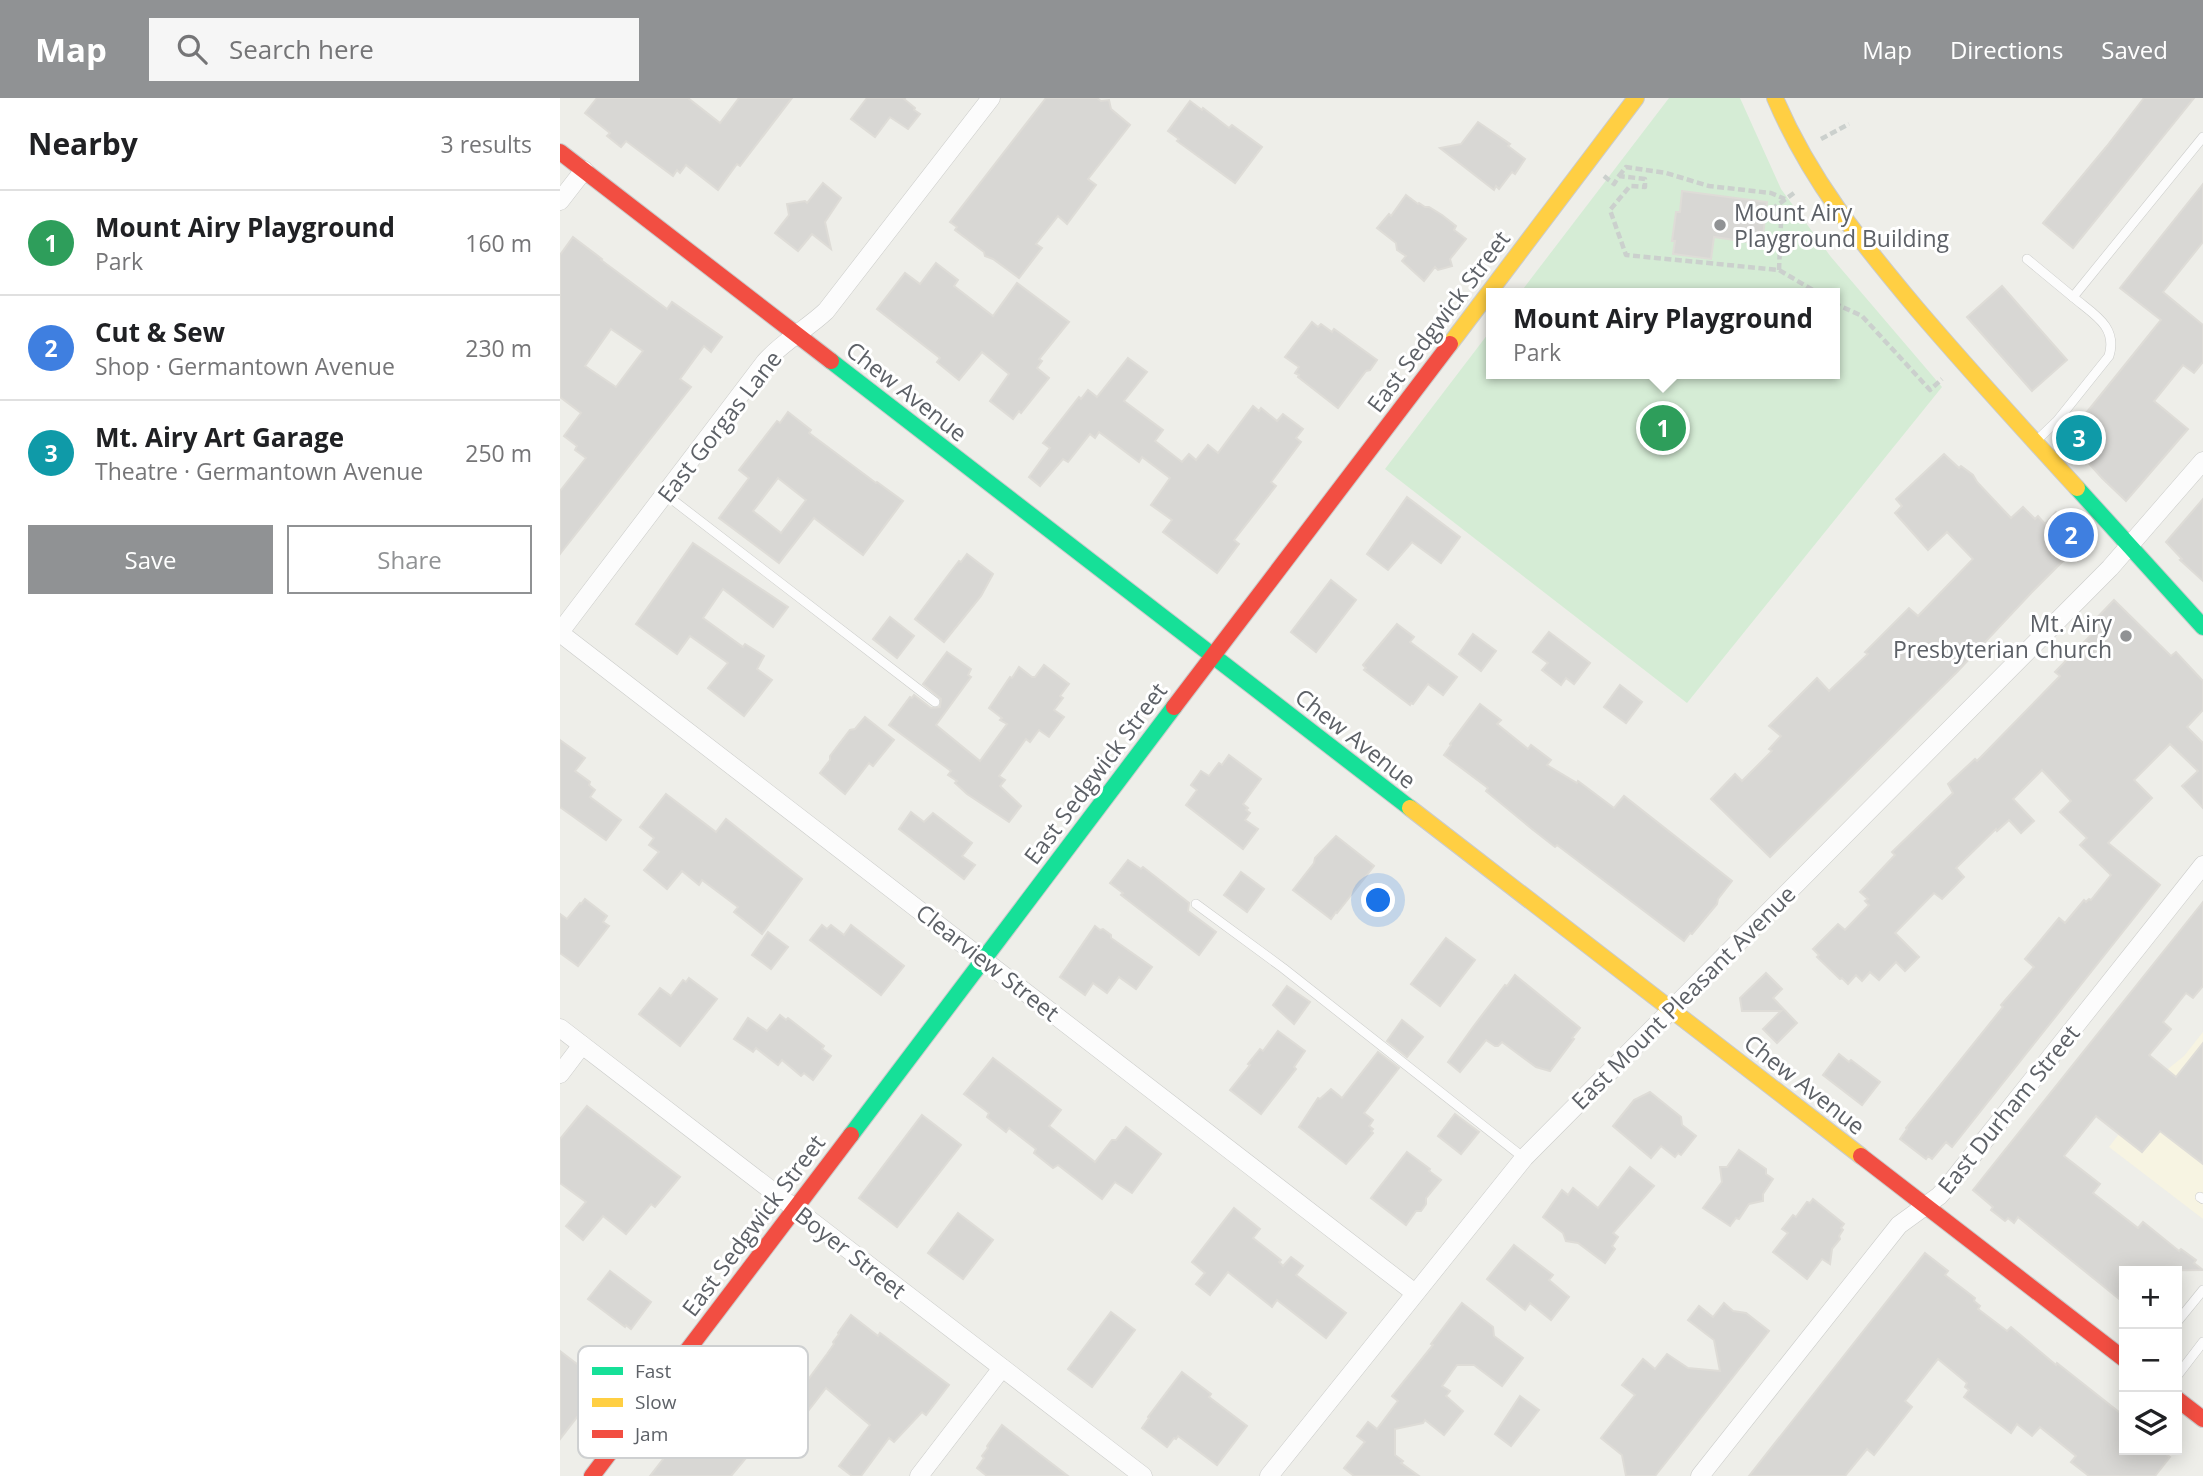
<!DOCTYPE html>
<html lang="en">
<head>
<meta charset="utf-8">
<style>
  :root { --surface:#fff; --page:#f6f6f6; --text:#202124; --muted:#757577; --line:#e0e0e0; --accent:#909294 }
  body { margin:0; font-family:"Open Sans",sans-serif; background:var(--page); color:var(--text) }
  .controls { position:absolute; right:21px; bottom:21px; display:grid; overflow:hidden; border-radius:0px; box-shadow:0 4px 18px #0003 }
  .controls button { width:63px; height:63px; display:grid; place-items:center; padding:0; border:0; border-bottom:2px solid var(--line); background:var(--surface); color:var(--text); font:35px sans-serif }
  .you { position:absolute; left:819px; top:803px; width:24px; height:24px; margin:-18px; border:5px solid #fff; border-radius:50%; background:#1a73e8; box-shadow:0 0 0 10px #1a73e833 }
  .badge { display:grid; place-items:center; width:46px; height:46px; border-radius:50%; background:var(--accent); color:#fff; font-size:23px; font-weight:700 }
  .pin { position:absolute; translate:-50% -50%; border:4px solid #fff; box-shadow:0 2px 7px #0006 }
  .popup { position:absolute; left:926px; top:190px; width:354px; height:91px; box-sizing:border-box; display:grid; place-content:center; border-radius:0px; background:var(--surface); filter:drop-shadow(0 2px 5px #0005); font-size:23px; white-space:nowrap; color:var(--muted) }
  .popup b { font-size:26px; color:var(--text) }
  .popup::after { content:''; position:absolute; left:50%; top:100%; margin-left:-14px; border:14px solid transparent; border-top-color:var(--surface) }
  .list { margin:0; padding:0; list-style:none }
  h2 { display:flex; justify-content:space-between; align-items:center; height:91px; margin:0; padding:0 28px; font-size:30px }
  h2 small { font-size:23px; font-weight:400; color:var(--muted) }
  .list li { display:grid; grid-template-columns:46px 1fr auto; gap:21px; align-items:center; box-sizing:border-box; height:105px; padding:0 28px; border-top:2px solid var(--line) }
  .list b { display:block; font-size:26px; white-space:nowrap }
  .list p { margin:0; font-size:23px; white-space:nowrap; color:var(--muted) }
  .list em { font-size:23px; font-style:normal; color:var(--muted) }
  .actions { display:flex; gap:14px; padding:21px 28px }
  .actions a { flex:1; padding:16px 0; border:2px solid var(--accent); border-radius:0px; text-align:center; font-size:24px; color:var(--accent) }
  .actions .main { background:var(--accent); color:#fff }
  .icon { flex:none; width:38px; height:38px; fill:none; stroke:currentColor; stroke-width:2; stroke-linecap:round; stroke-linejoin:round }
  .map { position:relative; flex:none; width:1643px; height:1378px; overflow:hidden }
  header { display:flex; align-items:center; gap:42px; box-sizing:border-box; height:98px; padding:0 35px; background:var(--accent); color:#fff }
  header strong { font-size:33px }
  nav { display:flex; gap:38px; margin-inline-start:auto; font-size:24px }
  .search { width:490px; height:63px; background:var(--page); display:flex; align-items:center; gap:18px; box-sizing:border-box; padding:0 24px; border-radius:0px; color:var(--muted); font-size:26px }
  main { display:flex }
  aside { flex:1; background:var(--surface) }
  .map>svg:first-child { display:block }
</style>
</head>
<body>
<header>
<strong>Map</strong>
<div class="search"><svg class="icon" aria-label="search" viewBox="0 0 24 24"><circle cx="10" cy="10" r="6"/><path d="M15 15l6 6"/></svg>Search here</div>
<nav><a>Map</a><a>Directions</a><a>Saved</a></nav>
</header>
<main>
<aside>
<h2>Nearby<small>3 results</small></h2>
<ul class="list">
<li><span class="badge" style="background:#2e9e5b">1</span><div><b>Mount Airy Playground</b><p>Park</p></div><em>160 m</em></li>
<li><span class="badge" style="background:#3f7fe0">2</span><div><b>Cut &amp; Sew</b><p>Shop · Germantown Avenue</p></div><em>230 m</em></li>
<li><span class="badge" style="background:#0f9aa8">3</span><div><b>Mt. Airy Art Garage</b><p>Theatre · Germantown Avenue</p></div><em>250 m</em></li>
</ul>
<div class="actions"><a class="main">Save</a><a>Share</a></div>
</aside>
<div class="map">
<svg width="1643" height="1378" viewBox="0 0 1643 1378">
  <rect width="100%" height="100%" fill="#eeeee9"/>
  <polygon fill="#f7f4e2" points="1643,934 1643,1121 1549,1049 1609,970 1624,958"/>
  <polygon fill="#d5ecd5" points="1109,0 1180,0 1221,91 1271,159 1382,289 1127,605 825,371 931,232 932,276 1274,276 1274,195 960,195"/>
  <g fill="#d8d7d4" stroke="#dedcd7" stroke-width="2" fill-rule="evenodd">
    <polygon points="37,0 128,0 160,25 179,0 232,0 180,68 177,66 158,92 126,67 120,75 117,72 113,78 66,43 61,49 47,38 50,35 25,15"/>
    <polygon points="307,0 345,0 344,1 355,10 354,12 360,16 348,31 330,19 315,39 291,21"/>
    <polygon points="486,0 537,0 541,3 549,2 551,11 570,27 528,81 536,87 507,126 498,118 476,146 482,150 459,180 433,161 425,158 424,154 395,132 397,129 390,124"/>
    <polygon points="1584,0 1634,0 1513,150 1483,125 1547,48"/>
    <polygon points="630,3 642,12 643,10 669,30 672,27 702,49 675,85 617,43 619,41 608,33"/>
    <polygon points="918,24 950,46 948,48 965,61 955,76 952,74 939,91 936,88 934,92 880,50 901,46"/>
    <polygon points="263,85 281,100 265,124 271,151 252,136 238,153 215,135 229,117 227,106 245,103 247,105"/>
    <polygon points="1643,86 1643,144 1603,194 1643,227 1643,264 1634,275 1623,267 1594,303 1628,331 1566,403 1542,380 1506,340 1601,222 1560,190"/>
    <polygon points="1122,93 1207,104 1202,146 1154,139 1151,161 1113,156 1115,143 1112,143 1116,114 1120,114"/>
    <polygon points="846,97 858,106 859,105 865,109 869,109 882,117 896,128 894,132 906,141 890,161 892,168 878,172 875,169 864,183 842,163 846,158 837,152 836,145 817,130 829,116 831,118"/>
    <path d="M 13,139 L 42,161 L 41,162 L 107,211 L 112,204 L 162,239 L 151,254 L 144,248 L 120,281 L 131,289 L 0,456 L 0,393 L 26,360 L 15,352 L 17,348 L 4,338 L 21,315 L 0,299 L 0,157 ZM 51,231 L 83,253 L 56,289 L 25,268 Z"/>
    <polygon points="376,165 398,182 394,188 433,218 457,185 509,224 479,261 482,263 477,270 489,280 461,315 459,313 453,321 430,303 449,276 422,254 399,282 377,264 380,260 317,211 345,175 360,186"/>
    <polygon points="1442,188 1507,262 1472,293 1407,219"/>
    <polygon points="752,224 758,229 761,226 772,234 774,231 817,262 810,272 806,273 778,310 738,279 739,277 735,275 739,269 725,259"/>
    <polygon points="568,260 587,274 564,303 603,332 595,343 622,364 629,356 636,362 648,347 658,355 693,308 699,313 701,310 717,323 723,316 743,331 736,340 741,344 711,384 716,388 674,442 679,446 657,475 603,434 612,422 591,407 610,380 582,359 579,364 539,334 535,340 530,336 508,364 503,361 480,388 469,379 490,350 483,345 519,299 521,301 528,292 537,299"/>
    <path d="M 228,314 L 251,332 L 249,335 L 316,385 L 317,384 L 343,403 L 303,457 L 254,420 L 219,465 L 159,420 L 189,380 L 179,372 L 217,323 L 220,325 ZM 218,380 L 246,402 L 221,435 L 193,413 Z"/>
    <polygon points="1384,356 1399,370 1401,368 1413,377 1417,384 1451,420 1463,409 1475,421 1478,418 1485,426 1496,414 1527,444 1510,462 1507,459 1472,494 1397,574 1210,759 1151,701 1175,676 1182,683 1212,653 1209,651 1221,638 1209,628 1257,580 1269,593 1308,556 1305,554 1349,510 1358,518 1413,461 1387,434 1368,452 1335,415 1342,408 1336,401"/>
    <polygon points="847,399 900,439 881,465 852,444 828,472 807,456"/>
    <polygon points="1643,401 1643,483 1620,462 1622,461 1606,444"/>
    <polygon points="133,445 228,509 213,529 163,491 143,520 183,549 185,546 204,558 197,571 212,582 184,618 148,590 168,565 130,538 117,556 76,526"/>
    <polygon points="407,456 433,476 421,498 384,544 355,521 399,463 401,464"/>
    <polygon points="771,482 796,502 756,554 731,534"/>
    <polygon points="1554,502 1611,558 1616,554 1643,583 1643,612 1627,629 1643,645 1643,710 1622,688 1638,673 1610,646 1574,682 1592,700 1548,745 1600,787 1392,1049 1386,1044 1372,1061 1368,1058 1366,1061 1340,1041 1347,1031 1346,1030 1443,909 1441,907 1474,869 1465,861 1499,820 1505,825 1524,802 1526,804 1529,801 1531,802 1551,777 1520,747 1527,740 1500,714 1511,703 1482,672 1453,701 1474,723 1461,735 1449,722 1437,733 1436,731 1396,770 1404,779 1382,801 1374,795 1335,835 1359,859 1345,873 1336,864 1319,882 1310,874 1302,883 1296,877 1288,886 1282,880 1280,881 1257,859 1259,857 1253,851 1278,826 1285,832 1309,807 1305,803 1308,801 1300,794 1335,757 1332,754 1393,695 1388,686 1415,661 1417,663 1500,578 1495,574 1531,537 1526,531"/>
    <polygon points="330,519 354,538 337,560 313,541"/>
    <polygon points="837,526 854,539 850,544 897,579 883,597 868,586 853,606 851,605 850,607 804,572 806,570 803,567"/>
    <polygon points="989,534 1030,565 1014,586 1006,580 1001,587 982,572 988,565 973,554"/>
    <polygon points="913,536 936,553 921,573 899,556"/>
    <polygon points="387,554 411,571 408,577 411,579 376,627 420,663 447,626 440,622 442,620 429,610 450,579 452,580 459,569 472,579 475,579 484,567 509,586 500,598 503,600 494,612 504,619 489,639 479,632 470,644 466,641 439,678 445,682 440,688 461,708 449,724 407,696 395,685 397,683 388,677 391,673 329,627 350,599 352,600 354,597 371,610 380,609 381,601 363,586"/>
    <polygon points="1060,587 1082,604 1066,625 1044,609"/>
    <polygon points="920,606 941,622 937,626 968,651 971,647 991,662 987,667 1017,685 1018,683 1054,710 1064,698 1172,783 1158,801 1157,806 1132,836 1130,835 1124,843 997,747 995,749 972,731 926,693 928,690 884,657 891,647 890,646"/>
    <polygon points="305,619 334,642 313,668 309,665 285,696 260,675 270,662 270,658 290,632 295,631"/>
    <polygon points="0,642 25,660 15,673 30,684 29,687 35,692 30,699 61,722 46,742 0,709"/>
    <polygon points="669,657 701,681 683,706 688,710 686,712 690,715 685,722 698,731 683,751 626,707 637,692 631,687 641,673 649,678 659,665 662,667"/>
    <polygon points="106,696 156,734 166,721 242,781 202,836 174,814 178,809 142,782 139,787 122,773 107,791 84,772 99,754 89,747 94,740 80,729"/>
    <polygon points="351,714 364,724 373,715 412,745 402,758 415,767 404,781 339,731"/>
    <polygon points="776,738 814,768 777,815 776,814 771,821 733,792 754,765 755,760"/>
    <polygon points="568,762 581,771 583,769 629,805 628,813 656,834 639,857 561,797 563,795 550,785"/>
    <polygon points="681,774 704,791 687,814 664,797"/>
    <polygon points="25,801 47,818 43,824 49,828 18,868 0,855 0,816 7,821 20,805 21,806"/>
    <polygon points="1643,804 1643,888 1633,900 1626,895 1603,924 1611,931 1589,957 1616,979 1643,945 1643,1066 1600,1033 1582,1054 1536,1018 1504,1058 1540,1086 1533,1095 1578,1130 1583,1124 1619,1153 1621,1151 1636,1162 1634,1165 1643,1172 1564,1173 1564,1205 1458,1119 1454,1125 1448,1120 1445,1123 1431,1112 1433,1109 1413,1092"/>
    <polygon points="262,827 267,831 271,827 284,837 291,827 344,868 321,897 250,842"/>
    <polygon points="535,828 540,832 543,831 551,837 551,840 592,869 576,891 559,879 547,895 533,885 525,897 500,879"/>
    <polygon points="208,834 228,849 211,871 192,857"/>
    <polygon points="886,840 915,862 880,908 851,886"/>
    <polygon points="1206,875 1222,891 1213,900 1237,925 1217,945 1203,931 1221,913 1182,913 1180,900"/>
    <polygon points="955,877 1020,930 1012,940 1014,941 990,973 976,969 942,944 938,948 935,948 926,942 900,974 888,964 913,929 945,887 947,888"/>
    <polygon points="129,880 157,901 120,948 79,916 100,890 111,898 123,882 126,884"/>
    <polygon points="727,888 750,904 734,926 713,907"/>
    <polygon points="220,917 226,922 228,920 264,948 262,951 271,958 253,982 244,975 241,978 222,962 218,967 196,950 193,954 174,941 188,920 207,933"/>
    <polygon points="842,922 863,939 847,959 827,943"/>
    <polygon points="718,933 745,953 734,969 736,971 701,1016 670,992 690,967 688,966 700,951 703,953"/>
    <polygon points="818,954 839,970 804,1015 813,1022 809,1028 813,1031 811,1033 813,1035 786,1066 739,1029 758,1000 760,1001 771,991 782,1000"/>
    <polygon points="1279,956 1289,964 1291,962 1320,984 1302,1007 1263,977"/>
    <polygon points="433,960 501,1012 489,1028 535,1064 552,1042 556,1042 566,1029 601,1056 572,1095 555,1084 542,1101 498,1067 493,1070 474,1055 476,1051 449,1030 446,1034 427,1019 429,1015 404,996"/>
    <polygon points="1090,994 1121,1019 1122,1027 1136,1038 1121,1057 1118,1055 1115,1059 1101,1048 1091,1060 1053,1028 1074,1002"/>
    <polygon points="27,1008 120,1079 95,1109 91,1106 66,1136 43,1118 23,1142 6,1128 26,1104 0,1085 0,1041"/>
    <polygon points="895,1016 919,1034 901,1056 878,1038"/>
    <polygon points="362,1017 401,1047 337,1129 299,1100"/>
    <polygon points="1179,1052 1206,1071 1206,1076 1213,1081 1203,1096 1203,1103 1189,1106 1179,1121 1176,1120 1170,1128 1143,1110 1162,1084 1160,1069 1167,1069"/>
    <polygon points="847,1054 870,1071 869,1073 881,1082 866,1100 866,1106 861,1113 856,1113 846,1127 811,1100"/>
    <polygon points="1070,1069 1094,1088 1053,1135 1058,1139 1052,1148 1055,1151 1045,1165 1018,1145 1006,1143 1003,1135 983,1119 1002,1092 1008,1097 1013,1090 1038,1110"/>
    <polygon points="1253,1101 1284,1126 1281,1130 1283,1132 1279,1138 1280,1141 1272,1151 1270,1166 1262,1161 1247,1181 1213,1154 1228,1135 1222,1131 1233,1117 1236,1119 1247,1104 1250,1105"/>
    <polygon points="674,1110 700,1131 693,1140 721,1162 719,1164 723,1168 731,1159 743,1168 736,1177 786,1215 766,1240 717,1202 712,1209 668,1174 650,1197 636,1186 645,1175 632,1164"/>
    <polygon points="398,1115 433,1142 403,1181 368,1155"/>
    <polygon points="954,1147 993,1177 989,1182 1009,1199 991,1222 970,1205 965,1212 927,1181"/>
    <polygon points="1365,1155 1388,1173 1385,1177 1415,1200 1414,1203 1420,1208 1418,1211 1447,1233 1451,1229 1496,1267 1497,1265 1564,1318 1564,1352 1600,1352 1610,1359 1595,1378 1529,1378 1511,1364 1516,1358 1480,1329 1472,1338 1457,1326 1451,1335 1404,1299 1409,1292 1405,1289 1407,1285 1378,1261 1345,1303 1352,1309 1314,1357 1307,1351 1285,1378 1189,1378"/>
    <polygon points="50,1173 91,1204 71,1231 66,1227 65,1229 28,1201"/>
    <polygon points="902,1205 933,1229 934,1238 963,1260 942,1288 914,1267 897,1267 882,1288 890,1293 886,1298 903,1313 884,1337 865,1322 863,1325 835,1331 835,1357 843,1363 841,1365 859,1378 794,1378 784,1370 805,1344 797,1338 808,1324 817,1331 838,1303 832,1298 873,1247 871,1246"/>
    <polygon points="1164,1205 1173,1213 1186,1215 1209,1233 1095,1378 1066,1378 1062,1357 1041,1340 1075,1297 1062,1287 1083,1261 1095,1271 1107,1256 1128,1270 1160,1273 1154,1242 1128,1222 1139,1208 1153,1219"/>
    <polygon points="551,1214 575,1232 532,1289 508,1271"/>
    <polygon points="291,1217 318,1238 320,1235 389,1287 366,1317 362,1314 334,1344 329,1340 301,1378 292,1378 279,1368 310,1327 266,1290 248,1313 228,1297 242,1279 247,1283 267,1256 274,1246 273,1244 279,1236 278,1235"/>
    <polygon points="0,1253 30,1276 22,1286 35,1296 0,1341"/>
    <polygon points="177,1266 180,1268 182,1266 232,1305 171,1378 90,1378"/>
    <polygon points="622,1274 651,1296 649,1299 687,1328 657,1367 618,1338 616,1341 614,1340 607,1349 582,1330 589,1320 588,1319"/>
    <polygon points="960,1298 979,1312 951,1348 935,1336"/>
    <polygon points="442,1327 469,1348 508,1378 427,1378 417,1370 424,1360 422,1358 428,1350 427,1348"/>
  </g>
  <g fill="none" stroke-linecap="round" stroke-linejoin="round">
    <defs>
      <g id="lane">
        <polyline points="1467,161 1513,199"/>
        <path d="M 1476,343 L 1497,323 L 1549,258 C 1558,228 1533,216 1513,199 L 1643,39"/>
        <polyline points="105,396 375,604"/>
        <polyline points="636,806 723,870 964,1060"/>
        <polyline points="1640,1099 1643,1101"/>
        <polyline points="1617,1224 1643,1192"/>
        <polyline points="1617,1278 1643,1244"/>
      </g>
      <g id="street">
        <polyline points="0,103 24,72"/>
        <path d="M 0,534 L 205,264 C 222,244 247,231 266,213 L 431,0"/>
        <polyline points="0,535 855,1195"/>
        <polyline points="0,930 583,1378"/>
        <polyline points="0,976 22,947"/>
        <polyline points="359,1378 442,1270"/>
        <polyline points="709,1378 964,1060 1550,470 1643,363"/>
        <polyline points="1140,1378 1339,1127 1379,1098 1389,1087 1643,767"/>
      </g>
      <g id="fast">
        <polyline points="271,263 850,710"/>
        <polyline points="1517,390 1643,529"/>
        <polyline points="291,1037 614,609"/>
      </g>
      <g id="slow">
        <path d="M 1215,0 C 1250,82 1300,143 1357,211 C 1409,272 1463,331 1517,390"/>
        <polyline points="890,246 1076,0"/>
        <polyline points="850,710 1301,1058"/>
      </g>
      <g id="jam">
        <polyline points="0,54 271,263"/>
        <polyline points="614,609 890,246"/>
        <polyline points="1301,1058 1564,1261"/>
        <polyline points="1617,1301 1643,1321"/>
        <polyline points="32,1378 291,1037"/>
      </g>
    </defs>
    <use href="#lane" stroke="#cacbc9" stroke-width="10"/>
    <use href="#street" stroke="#cacbc9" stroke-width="19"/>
    <use href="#fast" stroke="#cacbcb" stroke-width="18"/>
    <use href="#slow" stroke="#cacbcb" stroke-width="18"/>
    <use href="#jam" stroke="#cacbcb" stroke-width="18"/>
    <g stroke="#cbd0cd" stroke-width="4.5" stroke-dasharray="7 3.5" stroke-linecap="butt">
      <polyline points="1261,41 1289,26"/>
      <polyline points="1044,78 1054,86 1059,78 1085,81 1085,89 1070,88 1050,112 1066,157 1219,172 1258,195"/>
      <polyline points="1059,78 1066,69 1106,75 1149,88 1211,95 1225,101"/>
      <polyline points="1219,172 1221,124 1212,111 1234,95"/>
      <polyline points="1274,205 1302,218 1370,292 1382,281"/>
    </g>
    <use href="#lane" stroke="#fcfcfc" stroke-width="9"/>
    <use href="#street" stroke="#fcfcfc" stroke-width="18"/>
    <use href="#fast" stroke="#16e098" stroke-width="16"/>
    <use href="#slow" stroke="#ffcf43" stroke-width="16"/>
    <use href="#jam" stroke="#f24e42" stroke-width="16"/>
  </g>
  <g fill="#909294" stroke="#fff" stroke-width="2.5">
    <circle cx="1160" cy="127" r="7"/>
    <circle cx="1566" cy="538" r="7"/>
  </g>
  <g text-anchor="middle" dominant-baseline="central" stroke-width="6" stroke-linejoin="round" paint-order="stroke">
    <g font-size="23" fill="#5d6167" stroke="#fff" text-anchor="start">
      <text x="1174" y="114">Mount Airy<tspan x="1174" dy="26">Playground Building</tspan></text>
      <text x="1552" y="525" text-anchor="end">Mt. Airy<tspan x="1552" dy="26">Presbyterian Church</tspan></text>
    </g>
    <g font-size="23" fill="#5d6167" stroke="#fff">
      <text transform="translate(878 223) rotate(-53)">East Sedgwick Street</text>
      <text transform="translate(347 293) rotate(38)">Chew Avenue</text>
      <text transform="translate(159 328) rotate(-52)">East Gorgas Lane</text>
      <text transform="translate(796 640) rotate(38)">Chew Avenue</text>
      <text transform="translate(535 675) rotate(-53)">East Sedgwick Street</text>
      <text transform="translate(428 864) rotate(38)">Clearview Street</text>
      <text transform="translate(1123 899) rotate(-45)">East Mount Pleasant Avenue</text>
      <text transform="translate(1245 986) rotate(38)">Chew Avenue</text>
      <text transform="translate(1448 1011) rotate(-51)">East Durham Street</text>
      <text transform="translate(193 1127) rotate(-53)">East Sedgwick Street</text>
      <text transform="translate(291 1154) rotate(38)">Boyer Street</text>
    </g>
  </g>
  <rect x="18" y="1248" width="230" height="112" rx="10" fill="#fff" stroke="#ced0d1" stroke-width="2"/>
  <rect x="32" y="1269" width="31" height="8" fill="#16e098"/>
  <rect x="32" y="1300" width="31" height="9" fill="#ffcf43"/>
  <rect x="32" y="1332" width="31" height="8" fill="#f24e42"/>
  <g font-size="19" fill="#5d6167">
    <text x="75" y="1280">Fast</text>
    <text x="75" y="1311">Slow</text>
    <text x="75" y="1343">Jam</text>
  </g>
</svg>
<div class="controls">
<button>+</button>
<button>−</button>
<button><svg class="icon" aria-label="layers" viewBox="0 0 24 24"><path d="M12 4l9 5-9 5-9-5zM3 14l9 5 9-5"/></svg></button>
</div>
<div class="you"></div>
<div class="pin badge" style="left:1103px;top:330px;background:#2e9e5b">1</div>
<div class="popup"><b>Mount Airy Playground</b>Park</div>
<div class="pin badge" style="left:1511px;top:437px;background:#3f7fe0">2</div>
<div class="pin badge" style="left:1519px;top:340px;background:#0f9aa8">3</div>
</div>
</main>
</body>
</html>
